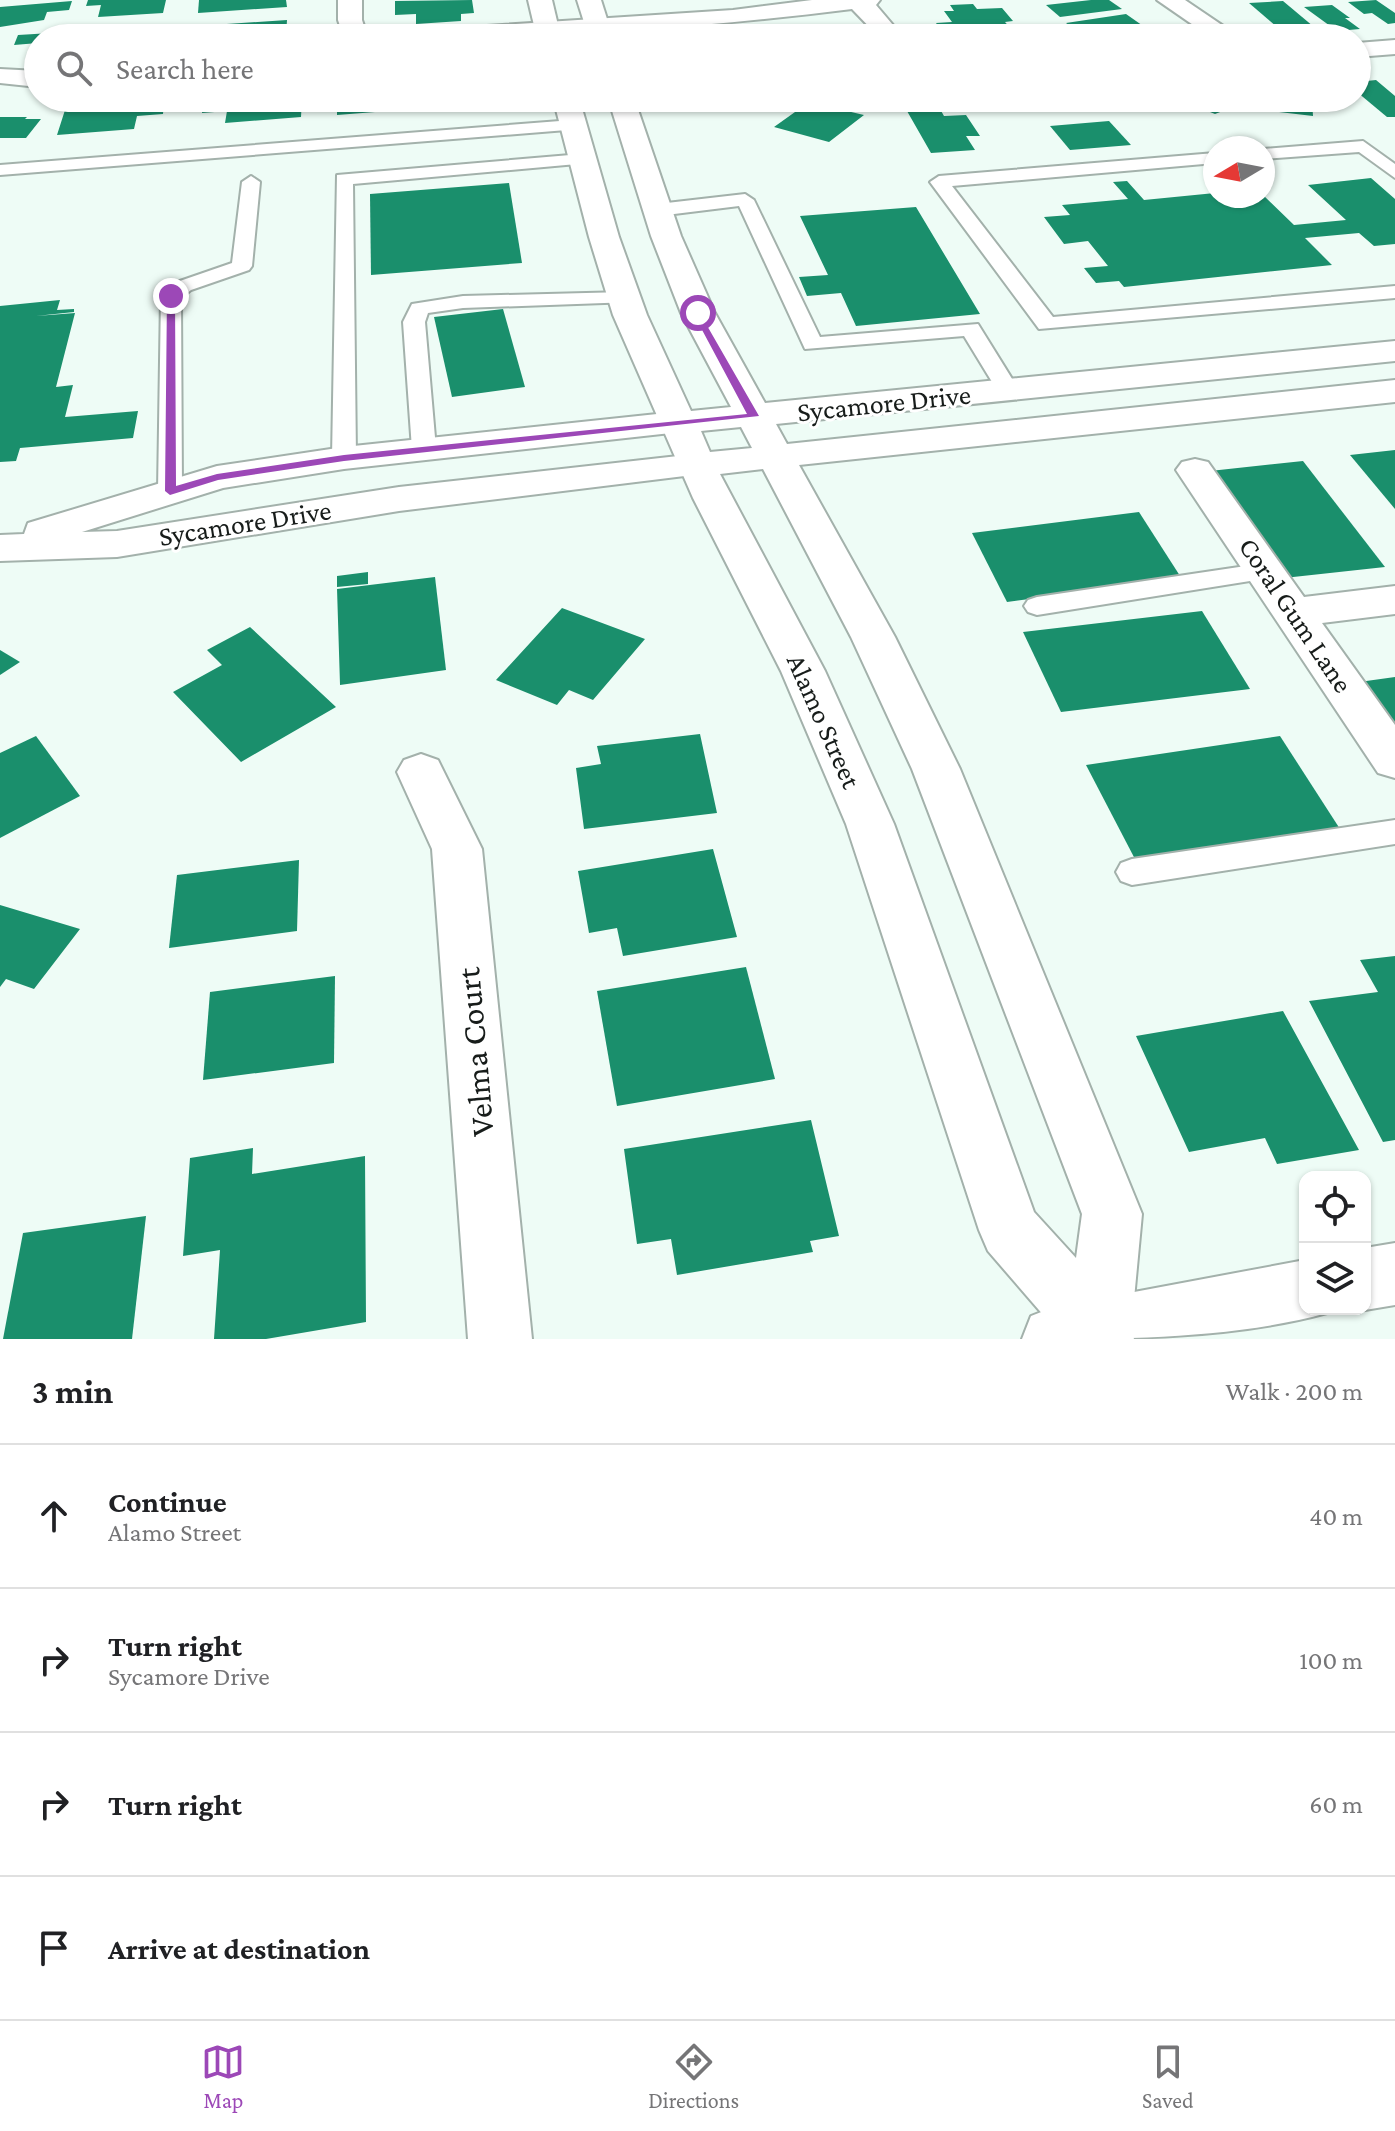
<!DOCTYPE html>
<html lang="en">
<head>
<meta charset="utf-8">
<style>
  :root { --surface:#fff; --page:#f6f6f6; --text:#202124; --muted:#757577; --line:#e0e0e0; --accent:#9c48b7 }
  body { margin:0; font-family:"Crimson Pro",serif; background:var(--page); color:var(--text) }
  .controls { position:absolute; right:24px; bottom:24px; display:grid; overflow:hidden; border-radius:16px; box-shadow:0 2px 6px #0004 }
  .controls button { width:72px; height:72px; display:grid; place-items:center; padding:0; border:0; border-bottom:2px solid var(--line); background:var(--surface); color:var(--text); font:40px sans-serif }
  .compass { position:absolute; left:1203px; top:136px; width:72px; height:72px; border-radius:50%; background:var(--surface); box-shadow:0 2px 6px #0004; rotate:260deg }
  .stop { position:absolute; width:24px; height:24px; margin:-18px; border:6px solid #9c48b7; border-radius:50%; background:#fff }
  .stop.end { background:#9c48b7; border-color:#fff; box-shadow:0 2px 8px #0008 }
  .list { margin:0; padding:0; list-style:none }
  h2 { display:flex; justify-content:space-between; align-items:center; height:104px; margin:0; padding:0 32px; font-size:34px }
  h2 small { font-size:26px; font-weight:400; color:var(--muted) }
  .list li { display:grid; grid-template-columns:52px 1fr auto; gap:24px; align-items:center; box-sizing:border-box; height:144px; padding:0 32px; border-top:2px solid var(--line) }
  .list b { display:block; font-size:30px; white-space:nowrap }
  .list p { margin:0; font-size:26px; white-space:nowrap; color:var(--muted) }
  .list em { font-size:26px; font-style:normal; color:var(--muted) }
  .icon { flex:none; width:44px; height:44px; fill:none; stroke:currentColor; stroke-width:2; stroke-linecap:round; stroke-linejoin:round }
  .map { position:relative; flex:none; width:1395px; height:1339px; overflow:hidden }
  .search { position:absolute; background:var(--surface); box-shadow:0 2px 6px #0004; left:24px; right:24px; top:24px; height:88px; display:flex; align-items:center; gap:20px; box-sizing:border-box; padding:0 28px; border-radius:44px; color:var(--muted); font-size:30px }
  .sheet { height:680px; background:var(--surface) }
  nav { display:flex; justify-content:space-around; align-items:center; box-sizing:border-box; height:112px; border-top:2px solid var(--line); background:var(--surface); font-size:22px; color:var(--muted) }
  nav a { display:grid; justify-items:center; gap:4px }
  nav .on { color:var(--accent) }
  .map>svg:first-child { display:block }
</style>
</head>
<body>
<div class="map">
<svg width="1395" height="1339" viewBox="0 0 1395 1339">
  <rect width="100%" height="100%" fill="#eefcf6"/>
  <g fill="#1a8f6c">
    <polygon points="88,0 166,0 163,13 98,17 101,5 86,6"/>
    <polygon points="199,0 286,0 287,7 198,13"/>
    <polygon points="472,0 474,13 461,14 461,21 416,24 416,14 395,15 395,1"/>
    <polygon points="1091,0 1109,0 1122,9 1060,17 1046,5"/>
    <polygon points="1376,0 1395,13 1395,23 1388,24 1372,13 1364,14 1348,2"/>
    <polygon points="72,1 69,10 47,12 44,20 0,27 0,7"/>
    <polygon points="1283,1 1320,32 1285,34 1249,3"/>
    <polygon points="973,4 977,9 1002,8 1013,21 1005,22 1012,30 945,35 936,23 952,22 944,11 954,11 950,5"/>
    <polygon points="1332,5 1350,18 1345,18 1360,29 1337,31 1304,7"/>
    <polygon points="1126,14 1146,28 1076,38 1063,30 1074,29 1066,23"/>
    <polygon points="287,20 286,36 209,38 212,25"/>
    <polygon points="162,31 160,38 91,38 91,35"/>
    <polygon points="68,32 66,38 38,38 38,43 14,45 18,35"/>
    <polygon points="1155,32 1163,38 1119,38 1119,36"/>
    <polygon points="1376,80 1395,96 1395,117 1387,117 1357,92 1357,82"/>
    <polygon points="302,98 301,117 225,123 227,111 202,113 203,99"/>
    <polygon points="337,98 412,98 413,109 337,115"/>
    <polygon points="990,98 1053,98 1055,110 992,108"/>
    <polygon points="1194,98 1227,98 1241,104 1215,114 1200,108 1208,104"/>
    <polygon points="1279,98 1312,98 1313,116 1279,112"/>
    <polygon points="164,102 163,114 137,116 134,129 57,135 65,110"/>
    <polygon points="802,107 822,112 830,107 864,115 829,142 774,127"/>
    <polygon points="940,109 944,116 966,115 980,136 966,136 975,150 931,153 907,111"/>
    <polygon points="0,117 27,117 25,119 41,119 26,138 0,138"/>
    <polygon points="1109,121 1131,145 1070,150 1050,126"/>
    <polygon points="1371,178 1395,199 1395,244 1374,246 1359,233 1305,238 1332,265 1124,287 1119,281 1096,283 1084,268 1108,266 1088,241 1064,244 1044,217 1070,215 1062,205 1128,199 1113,182 1127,181 1144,200 1215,193 1215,196 1264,196 1294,225 1346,220 1308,185"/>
    <polygon points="509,183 522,263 371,275 370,194"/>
    <polygon points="916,207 980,314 856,326 841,293 807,296 799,277 828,275 800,216"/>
    <polygon points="60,300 57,310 74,309 74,312 36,316 75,313 56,387 73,385 65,417 138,411 133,438 20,448 16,461 0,462 0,306"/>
    <polygon points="503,309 525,387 452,397 434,317"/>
    <polygon points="1395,450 1395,509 1350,455"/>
    <polygon points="1303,461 1385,567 1284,578 1210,471"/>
    <polygon points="1139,512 1182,579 1007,602 972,533"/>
    <polygon points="368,572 368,584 337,587 337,576"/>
    <polygon points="435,577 446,670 340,685 337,589"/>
    <polygon points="562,608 645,639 593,700 569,690 557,705 496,680"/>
    <polygon points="1202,611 1250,689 1061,712 1023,632"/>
    <polygon points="250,627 336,707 241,762 173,692 222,665 207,650"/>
    <polygon points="0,650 20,662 0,675"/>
    <polygon points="1395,677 1395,732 1359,682"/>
    <polygon points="700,734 717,813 584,829 576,768 601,764 597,746"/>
    <polygon points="36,736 80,796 0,838 0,753"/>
    <polygon points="1280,736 1340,829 1136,861 1086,765"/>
    <polygon points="713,849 737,937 623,956 617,928 589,933 578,871"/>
    <polygon points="299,860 297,931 169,948 177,875"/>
    <polygon points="0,905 80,929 34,989 6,979 0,987"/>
    <polygon points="1395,956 1395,1140 1383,1142 1309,1001 1378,992 1360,960"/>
    <polygon points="746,967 775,1079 617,1106 597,991"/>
    <polygon points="335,976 334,1063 203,1080 210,992"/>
    <polygon points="1283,1011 1359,1150 1277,1164 1265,1138 1189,1152 1136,1036"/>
    <polygon points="811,1120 839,1236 810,1241 813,1252 677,1275 671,1239 637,1244 624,1149"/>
    <polygon points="253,1148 252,1174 365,1156 366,1322 266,1339 214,1339 220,1250 183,1256 190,1158"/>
    <polygon points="146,1216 132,1339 3,1339 23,1233"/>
  </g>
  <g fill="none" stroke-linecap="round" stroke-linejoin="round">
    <defs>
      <g id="lane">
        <polygon points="573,120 579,121 579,129 0,175 0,165"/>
        <polygon points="1363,141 1395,164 1395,178 1359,152 1263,159 1263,149"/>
        <polygon points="1215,153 1215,163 952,186 1053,317 1395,286 1395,298 1039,329 930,182 939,176"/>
        <polygon points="582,154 588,155 588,163 353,184 356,458 344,465 336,463 332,458 337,175"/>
        <polygon points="251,176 260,182 252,266 249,270 191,290 181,298 182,491 170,498 161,496 158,491 161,296 177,282 232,263 242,182"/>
        <polygon points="745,194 754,200 820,337 978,324 1019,390 1016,395 1000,395 964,336 805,349 739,206 658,216 648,210 658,204"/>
        <polygon points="625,292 635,298 632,302 463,308 428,313 425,322 436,449 424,456 416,454 412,449 403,322 412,304 463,296"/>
        <polygon points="1266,563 1275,565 1279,571 1275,577 1037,615 1028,612 1024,606 1028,600 1037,597"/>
        <polygon points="1395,820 1395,844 1132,885 1121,881 1116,872 1121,863 1132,859"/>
      </g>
      <g id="street">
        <polygon points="338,0 362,0 362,20 368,38 344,38 338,20"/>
        <path d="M 812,0 L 880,0 L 876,5 L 904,38 L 880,38 L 852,9 C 701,28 550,38 397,38 L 409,31 L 733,10 Z"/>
        <polygon points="1157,0 1185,0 1241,38 1212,38"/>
        <polygon points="1395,40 1395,54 1357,57 1357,43"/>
        <polygon points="0,69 38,71 38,87 0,83"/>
        <polygon points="676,412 689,415 694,423 689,431 344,469 223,488 82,532 117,531 399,487 696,454 709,457 715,465 709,473 399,511 117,557 0,561 0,535 24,534 28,523 217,466 344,447"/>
        <polygon points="1195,459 1208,462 1304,597 1395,586 1395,614 1322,623 1395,725 1395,778 1378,773 1176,470 1182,462"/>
        <polygon points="421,754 438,760 482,849 532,1339 468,1339 432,849 397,772 404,760"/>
        <polygon points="1395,1243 1395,1305 1365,1310 1362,1309 1365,1248"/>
        <path d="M 1305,1260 L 1305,1309 L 1329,1309 L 1327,1313 C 1233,1339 1122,1339 1022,1339 L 1031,1316 L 1054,1307 Z"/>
      </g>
      <g id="secondary">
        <polygon points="528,0 552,0 561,38 537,38"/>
        <polygon points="577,0 601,0 613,38 589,38"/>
        <path d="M 553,98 L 579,98 L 619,237 L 647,315 L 691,411 L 731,407 L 681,313 L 651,236 L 608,98 L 634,98 L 681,236 L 715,313 L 765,403 L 1395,341 L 1395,361 L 776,424 L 787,444 L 1395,380 L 1395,402 L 799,465 L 895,637 L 960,769 L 1142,1214 L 1131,1331 L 1134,1339 L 1064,1339 L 988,1251 L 979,1230 L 846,824 L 781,671 L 693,498 L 613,315 L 589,237 ZM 741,427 L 752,448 L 710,452 L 701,431 ZM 763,469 L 851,637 L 912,769 L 1082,1214 L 1076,1258 L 1034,1212 L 894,824 L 825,671 L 720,474 Z"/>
      </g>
    </defs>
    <use href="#lane" stroke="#a3b1ab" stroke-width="4"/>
    <use href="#street" stroke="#a3b1ab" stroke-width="4"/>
    <use href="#secondary" stroke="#a3b1ab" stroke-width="4"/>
    <use href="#lane" fill="#fff" fill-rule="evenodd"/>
    <use href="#street" fill="#fff" fill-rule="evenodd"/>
    <use href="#secondary" fill="#fff" fill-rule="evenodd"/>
  </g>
  <polygon fill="#9c48b7" points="167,294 175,296 176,486 217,474 344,455 747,414 693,313 698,310 759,416 344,461 218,480 170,495 165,491"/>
  <g text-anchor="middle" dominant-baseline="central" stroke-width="6" stroke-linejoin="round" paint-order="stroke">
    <g font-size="28" fill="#171c1a" stroke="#fff">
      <text transform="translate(884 403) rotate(-6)">Sycamore Drive</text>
      <text transform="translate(245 523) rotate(-9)">Sycamore Drive</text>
      <text transform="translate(1296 615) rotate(56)">Coral Gum Lane</text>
      <text transform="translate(824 721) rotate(66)">Alamo Street</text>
    </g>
    <g font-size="34" fill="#171c1a" stroke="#fff">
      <text transform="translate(475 1052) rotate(-95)">Velma Court</text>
    </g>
  </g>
</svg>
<div class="controls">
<button><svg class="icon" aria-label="locate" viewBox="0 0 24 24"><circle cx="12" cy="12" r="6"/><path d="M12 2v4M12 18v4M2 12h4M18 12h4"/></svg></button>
<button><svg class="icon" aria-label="layers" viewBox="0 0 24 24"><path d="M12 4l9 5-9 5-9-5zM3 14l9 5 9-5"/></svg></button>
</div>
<svg class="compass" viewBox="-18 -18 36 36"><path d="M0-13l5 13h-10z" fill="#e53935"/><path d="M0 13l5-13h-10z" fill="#757577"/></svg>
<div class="stop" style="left:698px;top:313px"></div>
<div class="stop end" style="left:171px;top:296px"></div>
<div class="search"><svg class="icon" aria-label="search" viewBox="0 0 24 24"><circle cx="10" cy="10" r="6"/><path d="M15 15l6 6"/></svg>Search here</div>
</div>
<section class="sheet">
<h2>3 min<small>Walk · 200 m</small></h2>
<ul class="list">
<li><svg class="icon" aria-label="ahead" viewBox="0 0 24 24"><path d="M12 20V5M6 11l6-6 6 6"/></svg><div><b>Continue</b><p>Alamo Street</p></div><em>40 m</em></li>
<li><svg class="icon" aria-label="right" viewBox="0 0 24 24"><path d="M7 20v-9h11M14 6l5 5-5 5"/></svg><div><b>Turn right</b><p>Sycamore Drive</p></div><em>100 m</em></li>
<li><svg class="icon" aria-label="right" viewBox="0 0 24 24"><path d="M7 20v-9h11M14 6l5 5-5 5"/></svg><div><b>Turn right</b></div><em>60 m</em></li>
<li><svg class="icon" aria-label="arrive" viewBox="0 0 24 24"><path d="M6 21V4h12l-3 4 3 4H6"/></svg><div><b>Arrive at destination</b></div></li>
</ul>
</section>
<nav>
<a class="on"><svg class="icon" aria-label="map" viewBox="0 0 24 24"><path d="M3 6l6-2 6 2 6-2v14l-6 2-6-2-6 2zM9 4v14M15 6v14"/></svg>Map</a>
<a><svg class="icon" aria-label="directions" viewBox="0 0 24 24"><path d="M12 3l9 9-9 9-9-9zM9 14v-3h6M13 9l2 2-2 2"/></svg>Directions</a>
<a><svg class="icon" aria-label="saved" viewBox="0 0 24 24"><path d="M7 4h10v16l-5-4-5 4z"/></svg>Saved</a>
</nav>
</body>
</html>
